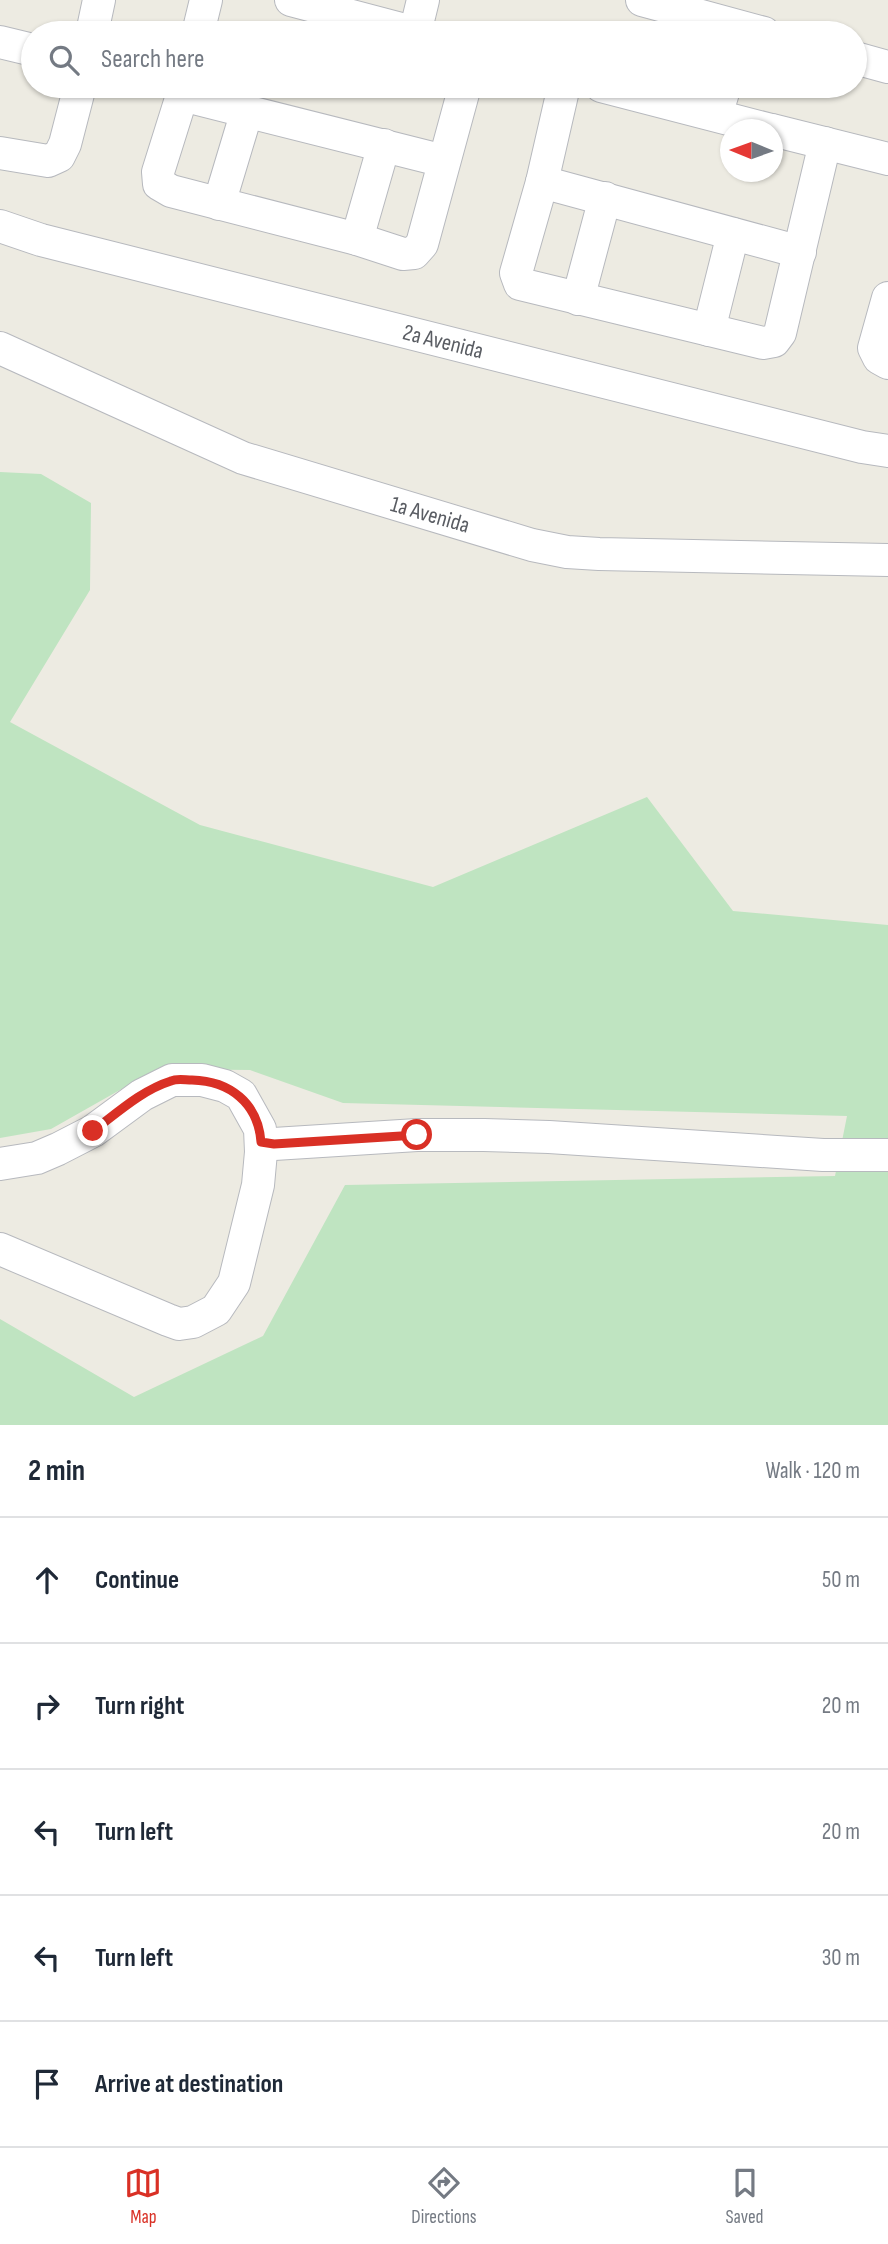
<!DOCTYPE html>
<html lang="en">
<head>
<meta charset="utf-8">
<style>
  :root { --surface:#fff; --page:#f6f6f7; --text:#1f2937; --muted:#747a83; --line:#e0e1e3; --accent:#d93025 }
  body { margin:0; font-family:"Sofia Sans Condensed",sans-serif; background:var(--page); color:var(--text) }
  .compass { position:absolute; left:720px; top:119px; width:63px; height:63px; border-radius:50%; background:var(--surface); box-shadow:0 2px 5px #0004; rotate:271deg }
  .stop { position:absolute; width:21px; height:21px; margin:-16px; border:5px solid #d93025; border-radius:50%; background:#fff }
  .stop.end { background:#d93025; border-color:#fff; box-shadow:0 2px 7px #0008 }
  .list { margin:0; padding:0; list-style:none }
  h2 { display:flex; justify-content:space-between; align-items:center; height:91px; margin:0; padding:0 28px; font-size:30px }
  h2 small { font-size:23px; font-weight:400; color:var(--muted) }
  .list li { display:grid; grid-template-columns:46px 1fr auto; gap:21px; align-items:center; box-sizing:border-box; height:126px; padding:0 28px; border-top:2px solid var(--line) }
  .list b { display:block; font-size:26px; white-space:nowrap }
  .list em { font-size:23px; font-style:normal; color:var(--muted) }
  .icon { flex:none; width:38px; height:38px; fill:none; stroke:currentColor; stroke-width:2; stroke-linecap:round; stroke-linejoin:round }
  .map { position:relative; flex:none; width:888px; height:1425px; overflow:hidden }
  .search { position:absolute; background:var(--surface); box-shadow:0 2px 5px #0004; left:21px; right:21px; top:21px; height:77px; display:flex; align-items:center; gap:18px; box-sizing:border-box; padding:0 24px; border-radius:38px; color:var(--muted); font-size:26px }
  .sheet { height:721px; background:var(--surface) }
  nav { display:flex; justify-content:space-around; align-items:center; box-sizing:border-box; height:98px; border-top:2px solid var(--line); background:var(--surface); font-size:19px; color:var(--muted) }
  nav a { display:grid; justify-items:center; gap:4px }
  nav .on { color:var(--accent) }
  .map>svg:first-child { display:block }
</style>
</head>
<body>
<div class="map">
<svg width="888" height="1425" viewBox="0 0 888 1425">
  <rect width="100%" height="100%" fill="#edebe2"/>
  <polygon fill="#bfe4c1" points="0,472 41,474 91,503 90,590 10,722 200,825 433,887 647,797 733,911 888,925 888,1425 0,1425 0,1319 134,1397 263,1336 345,1185 835,1176 847,1116 343,1103 250,1070 157,1069 51,1129 0,1138"/>
  <g fill="none" stroke-linecap="round" stroke-linejoin="round">
    <defs>
      <g id="minor">
        <polyline points="291,0 416,33"/>
        <polyline points="642,0 764,33"/>
        <polyline points="92,33 99,0"/>
        <polyline points="198,33 206,0"/>
        <polyline points="415,33 423,0"/>
        <polyline points="0,42 33,50"/>
        <polyline points="855,58 888,67"/>
        <polyline points="185,86 158,172 159,184 171,191 357,239 403,254 414,253 422,244 465,86"/>
        <polyline points="564,86 542,182 516,273 520,284 763,343 774,341 780,333 825,143"/>
        <polyline points="601,86 771,130"/>
        <polyline points="182,95 444,161"/>
        <polyline points="716,115 725,86"/>
        <polyline points="772,130 888,159"/>
        <polyline points="0,153 48,161 59,156 65,144 80,86"/>
        <polyline points="542,182 800,252"/>
        <polyline points="219,204 247,111"/>
        <polyline points="0,226 41,240 862,447 888,451"/>
        <polyline points="357,239 384,145"/>
        <polyline points="888,298 874,348 879,358 888,363"/>
        <polyline points="578,299 605,198"/>
        <polyline points="709,330 733,234"/>
        <polyline points="0,348 243,458 532,545 567,552 599,554 888,560"/>
        <polyline points="261,1142 274,1144 417,1135 484,1135 549,1137 823,1155 888,1155"/>
        <polyline points="0,1164 37,1158 58,1149 93,1131 142,1095 172,1080 202,1080 225,1086 241,1095 260,1129 261,1152 258,1185 234,1283 216,1310 193,1322 179,1324 168,1320 0,1249"/>
      </g>
    </defs>
    <use href="#minor" stroke="#b7b9be" stroke-width="34"/>
    <use href="#minor" stroke="#fff" stroke-width="32"/>
  </g>
  <g fill="none" stroke-linecap="round" stroke-linejoin="round">
    <path stroke="#d93025" stroke-width="9" d="M 93,1131 C 117,1113 142,1090 171,1081 C 177,1078 185,1080 192,1080 C 230,1081 258,1103 261,1142 L 274,1144 L 417,1135"/>
  </g>
  <g text-anchor="middle" dominant-baseline="central" stroke-width="7" stroke-linejoin="round" paint-order="stroke">
    <g font-size="23" fill="#5a5d63" stroke="#fff">
      <text transform="translate(443 342) rotate(14)">2a Avenida</text>
      <text transform="translate(430 515) rotate(16)">1a Avenida</text>
    </g>
  </g>
</svg>
<svg class="compass" viewBox="-18 -18 36 36"><path d="M0-13l5 13h-10z" fill="#e53935"/><path d="M0 13l5-13h-10z" fill="#747a83"/></svg>
<div class="stop" style="left:417px;top:1135px"></div>
<div class="stop end" style="left:93px;top:1131px"></div>
<div class="search"><svg class="icon" aria-label="search" viewBox="0 0 24 24"><circle cx="10" cy="10" r="6"/><path d="M15 15l6 6"/></svg>Search here</div>
</div>
<section class="sheet">
<h2>2 min<small>Walk · 120 m</small></h2>
<ul class="list">
<li><svg class="icon" aria-label="ahead" viewBox="0 0 24 24"><path d="M12 20V5M6 11l6-6 6 6"/></svg><div><b>Continue</b></div><em>50 m</em></li>
<li><svg class="icon" aria-label="right" viewBox="0 0 24 24"><path d="M7 20v-9h11M14 6l5 5-5 5"/></svg><div><b>Turn right</b></div><em>20 m</em></li>
<li><svg class="icon" aria-label="left" viewBox="0 0 24 24"><path d="M17 20v-9H6M10 6l-5 5 5 5"/></svg><div><b>Turn left</b></div><em>20 m</em></li>
<li><svg class="icon" aria-label="left" viewBox="0 0 24 24"><path d="M17 20v-9H6M10 6l-5 5 5 5"/></svg><div><b>Turn left</b></div><em>30 m</em></li>
<li><svg class="icon" aria-label="arrive" viewBox="0 0 24 24"><path d="M6 21V4h12l-3 4 3 4H6"/></svg><div><b>Arrive at destination</b></div></li>
</ul>
</section>
<nav>
<a class="on"><svg class="icon" aria-label="map" viewBox="0 0 24 24"><path d="M3 6l6-2 6 2 6-2v14l-6 2-6-2-6 2zM9 4v14M15 6v14"/></svg>Map</a>
<a><svg class="icon" aria-label="directions" viewBox="0 0 24 24"><path d="M12 3l9 9-9 9-9-9zM9 14v-3h6M13 9l2 2-2 2"/></svg>Directions</a>
<a><svg class="icon" aria-label="saved" viewBox="0 0 24 24"><path d="M7 4h10v16l-5-4-5 4z"/></svg>Saved</a>
</nav>
</body>
</html>
